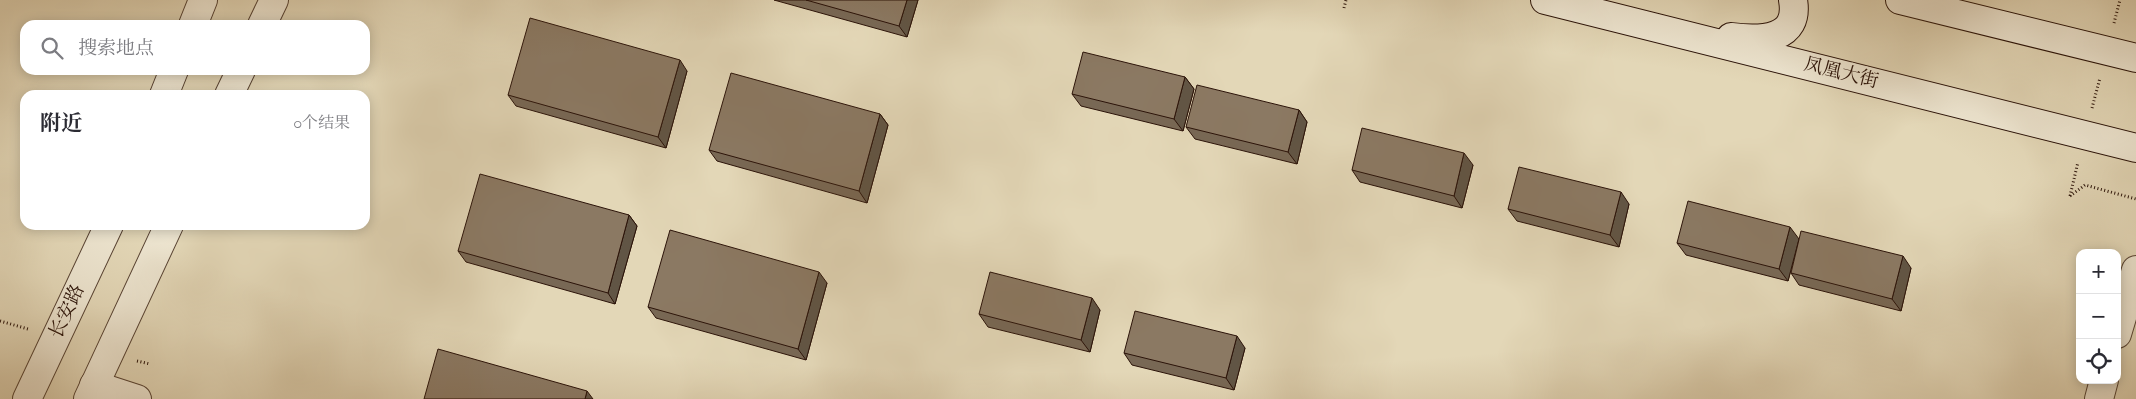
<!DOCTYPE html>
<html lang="zh">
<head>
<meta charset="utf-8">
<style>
  :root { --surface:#fff; --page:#f7f7f7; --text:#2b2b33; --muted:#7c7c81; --line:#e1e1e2 }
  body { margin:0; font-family:"Sorts Mill Goudy","Noto Serif SC",serif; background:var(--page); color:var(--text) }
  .controls { position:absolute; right:15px; bottom:15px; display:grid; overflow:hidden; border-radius:10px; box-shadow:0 2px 12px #0003 }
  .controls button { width:45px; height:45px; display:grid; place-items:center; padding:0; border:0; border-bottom:1px solid var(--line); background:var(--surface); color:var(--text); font:25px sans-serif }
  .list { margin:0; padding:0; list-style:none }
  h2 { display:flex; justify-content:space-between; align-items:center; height:65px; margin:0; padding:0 20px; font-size:21px }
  h2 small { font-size:16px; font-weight:400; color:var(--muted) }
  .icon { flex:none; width:28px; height:28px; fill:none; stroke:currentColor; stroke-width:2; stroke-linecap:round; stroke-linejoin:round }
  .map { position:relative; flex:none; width:2136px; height:399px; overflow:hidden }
  .search { position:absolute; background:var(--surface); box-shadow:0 2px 12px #0003; left:20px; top:20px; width:350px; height:55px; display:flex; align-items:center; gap:12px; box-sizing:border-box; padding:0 18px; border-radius:15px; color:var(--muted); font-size:19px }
  .panel { position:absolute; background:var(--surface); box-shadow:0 2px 12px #0003; left:20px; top:90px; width:350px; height:140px; border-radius:15px }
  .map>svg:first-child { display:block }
</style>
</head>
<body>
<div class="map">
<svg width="2136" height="399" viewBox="0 0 2136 399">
  <rect width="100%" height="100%" fill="#e3d7b7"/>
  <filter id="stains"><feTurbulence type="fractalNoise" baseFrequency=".004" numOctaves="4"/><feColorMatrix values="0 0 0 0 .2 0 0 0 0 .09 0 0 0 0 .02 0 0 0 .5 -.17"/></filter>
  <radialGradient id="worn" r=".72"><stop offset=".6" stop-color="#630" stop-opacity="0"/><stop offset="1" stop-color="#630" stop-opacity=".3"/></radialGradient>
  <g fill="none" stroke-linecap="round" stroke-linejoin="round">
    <defs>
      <g id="minor">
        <polyline points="2117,334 2136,270"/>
        <polyline points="94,385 137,399"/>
        <polyline points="2099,399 2104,380"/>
      </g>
      <g id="tertiary">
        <polyline points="193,25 203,0"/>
        <polyline points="262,25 274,0"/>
        <polyline points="164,95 174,70"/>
        <polyline points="229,95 241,70"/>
        <polyline points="27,399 109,225"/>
        <polyline points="88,399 169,225"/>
      </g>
      <g id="secondary">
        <polyline points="1545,0 2136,148"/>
        <polyline points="1900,0 2136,58"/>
        <path d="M 1731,37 C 1761,41 1800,40 1793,0"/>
      </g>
    </defs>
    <use href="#minor" stroke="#594434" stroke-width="30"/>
    <use href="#tertiary" stroke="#594434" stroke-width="30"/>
    <use href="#secondary" stroke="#2b1309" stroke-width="30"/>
    <g stroke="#2b1309" stroke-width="3" stroke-dasharray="1 2.5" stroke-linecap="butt">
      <polyline points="1344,8 1346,0"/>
      <polyline points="2114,23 2120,0"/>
      <polyline points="2092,108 2100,78"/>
      <polyline points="2070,196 2078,162"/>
      <polyline points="2070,196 2085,185 2136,199"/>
      <polyline points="0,321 28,329"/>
      <polyline points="137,361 150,364"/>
    </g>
    <use href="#minor" stroke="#ede5d0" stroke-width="28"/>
    <use href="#tertiary" stroke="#ede5d0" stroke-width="28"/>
    <use href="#secondary" stroke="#ede5d0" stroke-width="28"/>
  </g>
  <g fill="#786855" stroke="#2b1309">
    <polygon points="774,0 918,0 907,37"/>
    <polygon points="687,71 666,148 516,106 508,95"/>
    <polygon points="1185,77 1194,89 1183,131 1081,106 1072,94"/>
    <polygon points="1299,110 1307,122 1297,164 1195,139 1186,127"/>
    <polygon points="880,114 888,125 867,203 717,161 709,150"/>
    <polygon points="1473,165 1462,208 1360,182 1352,170"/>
    <polygon points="1629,204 1619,247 1517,221 1508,209"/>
    <polygon points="629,215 637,226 615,304 466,262 458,251"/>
    <polygon points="1799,239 1788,281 1686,255 1677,243"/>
    <polygon points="1911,268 1901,311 1799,285 1791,273"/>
    <polygon points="827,283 806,360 656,318 648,307"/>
    <polygon points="1100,310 1090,352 988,327 979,314"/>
    <polygon points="1245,348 1234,390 1132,365 1124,353"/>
  </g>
  <g fill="#615545" stroke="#2b1309">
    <polygon points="907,0 918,0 907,37 899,26"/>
    <polygon points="680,60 687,71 666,148 658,137"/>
    <polygon points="1185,77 1194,89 1183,131 1174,119"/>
    <polygon points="1299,110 1307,122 1297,164 1288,152"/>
    <polygon points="880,114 888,125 867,203 859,191"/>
    <polygon points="1464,153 1473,165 1462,208 1454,196"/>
    <polygon points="1621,192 1629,204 1619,247 1610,235"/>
    <polygon points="629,215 637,226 615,304 608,293"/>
    <polygon points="1790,227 1799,239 1788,281 1779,269"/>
    <polygon points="1903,256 1911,268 1901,311 1892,299"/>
    <polygon points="819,272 827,283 806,360 798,349"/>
    <polygon points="1092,298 1100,310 1090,352 1081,340"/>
    <polygon points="1237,336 1245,348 1234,390 1226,378"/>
    <polygon points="587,391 593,399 585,399"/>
  </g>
  <g fill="#8b7963" stroke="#2b1309">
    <polygon points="806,0 907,0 899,26"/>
    <polygon points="530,18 680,60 658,137 508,95"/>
    <polygon points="1083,52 1185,77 1174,119 1072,94"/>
    <polygon points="731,73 880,114 859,191 709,150"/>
    <polygon points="1197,85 1299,110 1288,152 1186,127"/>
    <polygon points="1362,128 1464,153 1454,196 1352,170"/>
    <polygon points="1519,167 1621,192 1610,235 1508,209"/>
    <polygon points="480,174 629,215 608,293 458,251"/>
    <polygon points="1688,201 1790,227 1779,269 1677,243"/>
    <polygon points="670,230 819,272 798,349 648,307"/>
    <polygon points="1801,231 1903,256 1892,299 1791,273"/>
    <polygon points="990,272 1092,298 1081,340 979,314"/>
    <polygon points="1135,311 1237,336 1226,378 1124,353"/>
    <polygon points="438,349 587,391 585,399 424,399"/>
  </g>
  <g text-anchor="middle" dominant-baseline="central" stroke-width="4.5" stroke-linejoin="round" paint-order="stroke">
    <g font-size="19" fill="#2b1309" stroke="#ede5d0">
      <text transform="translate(1841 74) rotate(14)">凤凰大街</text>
      <text transform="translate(68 312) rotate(-65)">长安路</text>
    </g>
  </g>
  <rect width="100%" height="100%" filter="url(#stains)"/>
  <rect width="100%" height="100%" fill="url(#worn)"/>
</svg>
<div class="controls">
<button>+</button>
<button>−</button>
<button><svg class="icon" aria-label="locate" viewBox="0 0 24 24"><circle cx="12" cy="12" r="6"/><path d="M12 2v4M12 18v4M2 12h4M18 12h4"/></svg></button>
</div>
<div class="search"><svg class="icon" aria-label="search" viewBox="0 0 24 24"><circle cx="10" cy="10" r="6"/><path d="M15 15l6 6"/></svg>搜索地点</div>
<section class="panel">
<h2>附近<small>0个结果</small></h2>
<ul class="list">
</ul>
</section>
</div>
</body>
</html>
